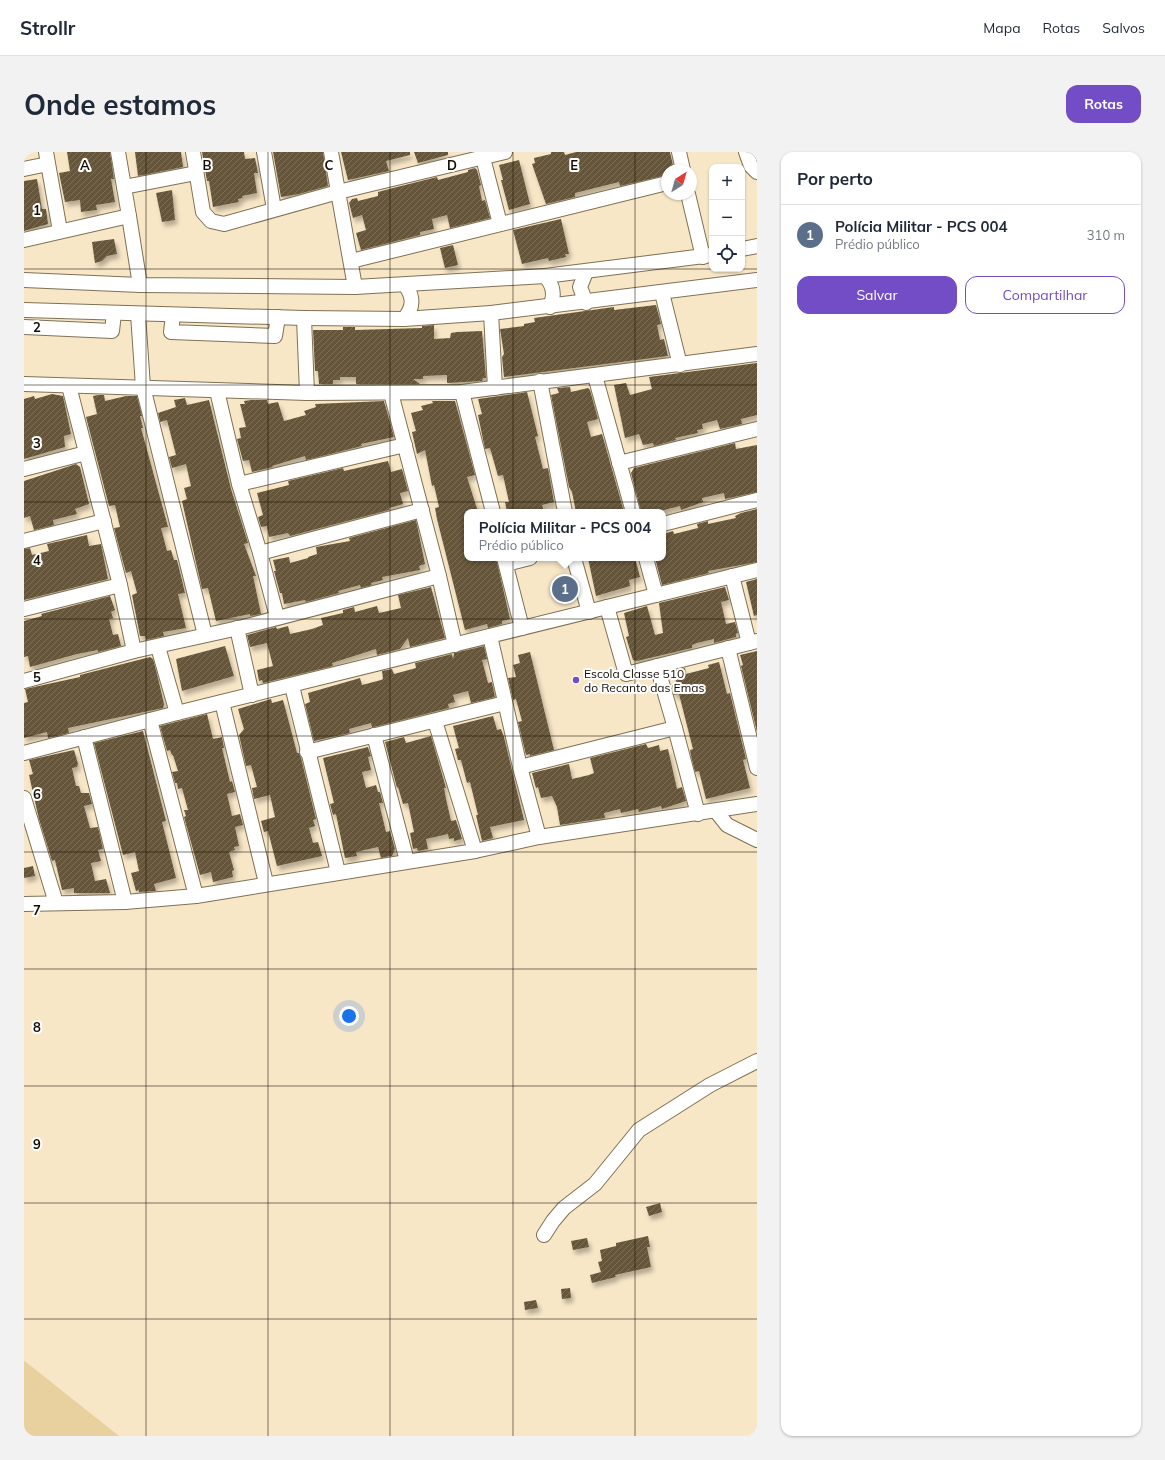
<!DOCTYPE html>
<html lang="pt">
<head>
<meta charset="utf-8">
<style>
  :root { --surface:#fff; --page:#f2f2f3; --text:#1f2937; --muted:#747a83; --line:#e0e1e3; --accent:#734dc6 }
  body { margin:0; font-family:Mulish,sans-serif; background:var(--page); color:var(--text) }
  .controls { position:absolute; right:12px; top:12px; display:grid; overflow:hidden; border-radius:8px; box-shadow:0 1px 3px #0004 }
  .controls button { width:36px; height:36px; display:grid; place-items:center; padding:0; border:0; border-bottom:1px solid var(--line); background:var(--surface); color:var(--text); font:20px sans-serif }
  .compass { position:absolute; left:637px; top:12px; width:36px; height:36px; border-radius:50%; background:var(--surface); box-shadow:0 1px 3px #0004; rotate:37deg }
  .you { position:absolute; left:325px; top:864px; width:14px; height:14px; margin:-10px; border:3px solid #fff; border-radius:50%; background:#1a73e8; box-shadow:0 0 0 6px #1a73e833 }
  .badge { display:grid; place-items:center; width:26px; height:26px; border-radius:50%; background:var(--accent); color:#fff; font-size:13px; font-weight:700 }
  .pin { position:absolute; translate:-50% -50%; border:2px solid #fff; box-shadow:0 1px 4px #0006 }
  .popup { position:absolute; left:440px; top:357px; width:202px; height:52px; box-sizing:border-box; display:grid; place-content:center; border-radius:8px; background:var(--surface); filter:drop-shadow(0 1px 3px #0005); font-size:13px; white-space:nowrap; color:var(--muted) }
  .popup b { font-size:15px; color:var(--text) }
  .popup::after { content:''; position:absolute; left:50%; top:100%; margin-left:-8px; border:8px solid transparent; border-top-color:var(--surface) }
  .list { margin:0; padding:0; list-style:none }
  h2 { display:flex; justify-content:space-between; align-items:center; height:52px; margin:0; padding:0 16px; font-size:17px }
  h2 small { font-size:13px; font-weight:400; color:var(--muted) }
  .list li { display:grid; grid-template-columns:26px 1fr auto; gap:12px; align-items:center; box-sizing:border-box; height:60px; padding:0 16px; border-top:1px solid var(--line) }
  .list b { display:block; font-size:15px; white-space:nowrap }
  .list p { margin:0; font-size:13px; white-space:nowrap; color:var(--muted) }
  .list em { font-size:13px; font-style:normal; color:var(--muted) }
  .actions { display:flex; gap:8px; padding:12px 16px }
  .actions a { flex:1; padding:9px 0; border:1px solid var(--accent); border-radius:12px; text-align:center; font-size:14px; color:var(--accent) }
  .actions .main { background:var(--accent); color:#fff }
  .icon { flex:none; width:22px; height:22px; fill:none; stroke:currentColor; stroke-width:2; stroke-linecap:round; stroke-linejoin:round }
  .map { position:relative; flex:none; width:733px; height:1284px; overflow:hidden; border-radius:12px }
  header { display:flex; align-items:center; gap:24px; box-sizing:border-box; height:56px; padding:0 20px; background:var(--surface); border-bottom:1px solid var(--line) }
  header strong { font-size:19px }
  nav { display:flex; gap:22px; margin-inline-start:auto; font-size:14px }
  .intro { display:flex; align-items:center; justify-content:space-between; box-sizing:border-box; height:96px; padding:0 24px }
  h1 { margin:0; font-size:28px }
  .button { padding:10px 18px; border-radius:12px; background:var(--accent); color:#fff; font-size:14px; font-weight:700 }
  main { display:flex; gap:24px; padding:0 24px }
  aside { flex:1; background:var(--surface); border-radius:12px; box-shadow:0 1px 3px #0004 }
  .map>svg:first-child { display:block }
</style>
</head>
<body>
<header>
<strong>Strollr</strong>
<nav><a>Mapa</a><a>Rotas</a><a>Salvos</a></nav>
</header>
<div class="intro"><h1>Onde estamos</h1><a class="button">Rotas</a></div>
<main>
<div class="map">
<svg width="733" height="1284" viewBox="0 0 733 1284">
  <defs>
    <pattern id="building-hatch" width="6" height="6" patternUnits="userSpaceOnUse"><rect width="6" height="6" fill="#65573b"/><path d="M-1 1l2-2M0 6l6-6M5 7l2-2" fill="none" stroke="#7a6f59"/></pattern>
    <filter id="shadow"><feDropShadow dx="2.5" dy="4.5" stdDeviation="2" flood-color="#0004"/></filter>
  </defs>
  <rect width="100%" height="100%" fill="#f8e7c7"/>
  <polygon fill="#e8d09f" points="0,1209 2,1210 95,1284 0,1284"/>
  <g fill="url(#building-hatch)" filter="url(#shadow)">
    <polygon points="43,0 86,0 90,27 87,27 91,50 72,53 73,58 57,60 56,48 41,50 35,21 46,19"/>
    <polygon points="111,0 157,0 159,15 114,24"/>
    <polygon points="178,0 220,0 221,7 231,6 234,21 230,21 233,41 218,44 219,46 214,47 215,50 189,55 185,29 183,29"/>
    <polygon points="249,0 299,0 304,34 275,42 257,45"/>
    <polygon points="317,0 386,0 386,3 362,9 365,19 324,28"/>
    <polygon points="390,0 424,0 424,3 394,11"/>
    <polygon points="527,0 540,0 541,3 552,0 646,0 650,18 643,18 643,23 596,34 595,30 551,41 551,45 522,52 508,12 511,11 510,6 527,2"/>
    <polygon points="495,8 506,52 485,58 477,28 479,28 475,13"/>
    <polygon points="451,16 453,18 457,33 455,34 458,49 461,48 466,66 426,76 423,63 408,67 410,77 396,80 396,83 337,98 332,81 342,78 338,63 329,66 325,51 328,47 333,46 334,49 354,44 354,40 369,36 413,25 414,28 444,20 444,18"/>
    <polygon points="13,27 18,57 22,57 24,72 0,79 0,29"/>
    <polygon points="148,38 151,68 138,70 132,41"/>
    <polygon points="537,67 545,102 541,102 542,105 525,109 524,106 498,112 489,78"/>
    <polygon points="90,87 93,102 83,104 78,109 71,111 68,90"/>
    <polygon points="429,93 434,113 421,116 416,96"/>
    <polygon points="632,153 637,172 633,173 636,188 640,187 644,204 480,225 478,205 480,202 476,177 500,174 500,172 511,170 510,166 590,155 590,158"/>
    <polygon points="410,173 410,187 426,186 427,181 433,180 458,179 462,226 459,226 458,229 423,231 423,223 399,224 399,227 389,227 396,232 332,232 332,225 316,225 316,228 309,228 309,232 295,232 294,219 291,219 289,178 319,178 319,175 331,175 331,178 398,176 398,174"/>
    <polygon points="733,211 733,263 717,267 718,272 696,277 693,268 678,272 679,277 673,278 674,281 651,286 652,288 630,294 629,291 619,293 615,282 601,286 590,233 602,231 606,243 628,237 625,225"/>
    <polygon points="546,235 547,240 564,236 566,238 574,267 563,270 567,285 578,282 600,360 552,360 548,340 545,335 527,243 535,241 533,236"/>
    <polygon points="503,240 514,284 511,285 519,317 524,316 530,350 518,353 520,360 483,360 481,350 485,350 479,323 474,324 466,296 461,297 454,263 458,262 454,247"/>
    <polygon points="28,242 39,244 47,282 40,284 41,295 0,307 0,247 10,244 11,247"/>
    <polygon points="74,243 80,243 81,249 102,244 113,244 118,264 116,264 119,276 117,276 144,375 137,376 143,399 147,398 150,408 153,408 161,441 154,442 162,476 139,480 140,484 122,488 121,484 116,484 108,443 113,441 107,419 102,421 99,410 90,376 96,375 91,353 85,354 62,265 73,262 69,244"/>
    <polygon points="161,246 163,253 185,248 207,337 224,391 220,392 232,424 229,424 237,462 226,464 226,462 192,469 184,436 178,437 158,349 163,347 160,336 167,334 162,312 148,316 145,305 152,303 143,268 136,270 134,261 152,255 150,248"/>
    <polygon points="227,248 243,248 244,252 254,250 260,269 282,263 280,259 292,255 291,252 360,249 370,285 337,292 338,294 282,308 281,304 248,314 249,315 228,320 225,308 219,309 213,287 217,286 215,276 222,275 216,252 221,252 220,249"/>
    <polygon points="408,249 431,249 451,323 443,325 454,360 443,360 443,407 472,406 486,467 478,469 478,472 464,476 463,472 441,478 413,367 411,356 415,355 410,333 408,334 401,298 393,302 388,280 392,279 387,261 399,258 397,254 409,251"/>
    <polygon points="711,291 712,297 733,293 733,340 701,347 700,341 678,346 679,350 657,358 656,354 632,360 617,360 607,321 610,316"/>
    <polygon points="364,309 367,320 378,317 384,339 376,341 379,352 365,356 365,358 266,384 264,381 245,385 243,374 237,375 234,365 239,363 233,341 265,333 264,329 319,316 320,319"/>
    <polygon points="52,312 56,315 65,352 51,357 53,362 29,368 30,373 10,378 6,364 0,366 0,329"/>
    <polygon points="733,357 733,410 684,419 685,421 638,433 631,406 639,406 639,382 649,379 650,382 674,376 673,372 684,369 684,372 712,366 711,364 717,361"/>
    <polygon points="392,368 401,412 395,414 396,418 358,425 359,428 347,431 348,433 337,436 336,433 314,439 315,441 282,450 281,448 260,452 258,441 256,441 250,419 252,419 249,408 265,405 266,411 284,406 284,405 293,402 292,395 326,389 325,386"/>
    <polygon points="63,383 65,394 77,392 84,427 0,448 0,397 6,396 8,403 25,399 23,392"/>
    <polygon points="564,406 611,406 616,425 605,428 606,434 572,444"/>
    <polygon points="733,427 733,463 730,464 722,430"/>
    <polygon points="407,435 421,486 386,495 384,486 376,497 353,503 352,497 308,511 309,514 239,531 238,528 235,529 233,518 249,514 243,491 226,495 223,483 252,475 253,477 264,474 266,482 288,477 299,473 297,466 319,461 319,458 330,455 331,460 353,454 355,461 377,456 374,443"/>
    <polygon points="701,435 705,448 697,450 702,472 711,470 714,481 712,482 712,485 690,491 690,487 673,491 668,493 668,496 613,509 609,508 602,485 605,484 600,461 623,454 631,483 639,481 635,451"/>
    <polygon points="86,444 91,458 87,460 89,466 85,467 89,483 94,482 97,494 74,500 74,498 53,502 6,515 4,504 0,505 0,469 18,464 17,462"/>
    <polygon points="201,494 210,524 158,539 152,507"/>
    <polygon points="460,494 463,507 458,508 464,531 468,530 471,545 447,551 444,539 429,543 431,550 424,552 425,556 350,575 348,575 347,571 325,577 326,581 290,589 281,552 286,550 284,541 336,526 338,533 357,528 359,527 358,519 368,517 370,522 392,516 391,511 428,502 429,507 430,501"/>
    <polygon points="733,499 733,580 717,514 719,513 716,503"/>
    <polygon points="506,500 530,598 506,604 506,602 502,603 494,570 498,569 492,547 489,548 484,526 492,525 489,513 496,511 494,503"/>
    <polygon points="126,505 129,507 133,522 140,552 139,556 44,576 45,581 24,586 23,580 0,586 0,551 4,550 1,537 56,525 56,523"/>
    <polygon points="695,510 703,542 706,541 711,562 722,607 719,608 726,636 682,647 675,619 671,620 667,604 666,598 669,597 655,542 650,543 648,533 653,532 649,519 661,516 662,522 685,516 684,513"/>
    <polygon points="247,547 248,551 259,548 273,601 275,601 277,606 292,667 289,668 291,674 285,676 289,691 294,690 298,704 253,714 244,679 240,680 237,669 251,665 246,643 230,647 228,636 233,635 227,613 222,614 215,583 220,577 214,557"/>
    <polygon points="183,562 189,587 198,585 200,596 198,596 206,630 208,629 211,640 203,642 208,664 216,662 219,673 211,675 215,694 210,695 211,698 205,700 210,718 208,719 209,725 189,730 187,720 176,723 160,665 162,664 160,658 164,658 158,636 154,637 153,631 151,631 148,620 154,619 149,603 148,603 146,598 143,599 136,574"/>
    <polygon points="469,564 473,578 477,577 480,585 500,668 466,675 469,686 458,689 452,663 454,663 446,630 443,631 437,608 434,608 431,597 435,596 429,574"/>
    <polygon points="119,579 142,669 138,670 152,726 130,732 132,739 115,740 115,738 112,739 107,721 115,719 111,700 99,703 70,591"/>
    <polygon points="407,584 422,636 420,636 422,647 427,669 432,668 438,687 430,689 430,686 425,687 424,682 402,687 404,697 394,699 393,696 389,697 386,681 390,680 384,651 379,652 374,635 373,636 361,590 380,585 382,591"/>
    <polygon points="622,592 624,596 635,593 636,599 644,597 653,637 658,635 662,649 638,657 637,654 615,660 614,657 597,661 596,657 580,661 581,666 536,673 533,655 528,644 517,646 514,635 512,636 508,621 545,612 548,627 565,623 570,621 566,606"/>
    <polygon points="344,595 347,604 344,605 347,618 338,620 342,636 352,633 354,640 356,640 359,651 355,651 362,680 366,679 371,697 368,704 366,704 357,706 354,695 332,700 333,704 321,706 312,662 309,663 306,652 310,651 299,606"/>
    <polygon points="50,598 54,612 53,615 48,616 52,634 55,634 57,641 65,641 68,652 60,654 66,676 74,675 79,697 74,698 77,709 67,711 71,729 82,727 86,741 50,741 50,736 38,738 31,708 28,709 15,667 5,623 9,622 5,608"/>
    <polygon points="9,714 11,724 0,726 0,716"/>
    <polygon points="636,1051 638,1060 625,1064 622,1055"/>
    <polygon points="624,1084 626,1095 623,1095 627,1115 591,1123 592,1125 568,1131 566,1123 577,1120 574,1110 578,1109 576,1098 592,1094 592,1091"/>
    <polygon points="563,1086 565,1095 549,1098 547,1089"/>
    <polygon points="546,1136 547,1146 538,1147 537,1137"/>
    <polygon points="512,1148 514,1156 501,1158 500,1150"/>
  </g>
  <g fill="none" stroke-linecap="round" stroke-linejoin="round">
    <defs>
      <g id="minor">
        <polyline points="22,0 36,79"/>
        <polyline points="94,0 105,64"/>
        <polyline points="169,0 179,60 187,69 200,72 314,40 481,0"/>
        <polyline points="240,0 250,57"/>
        <polyline points="307,0 331,135"/>
        <polyline points="655,0 659,18"/>
        <polyline points="722,0 727,14 733,20"/>
        <polyline points="459,6 476,72"/>
        <polyline points="0,17 24,12"/>
        <polyline points="100,35 172,21"/>
        <polyline points="664,42 679,105"/>
        <polyline points="0,88 105,64 116,133"/>
        <polyline points="718,97 733,94"/>
        <polyline points="327,109 643,31"/>
        <polyline points="562,120 556,135 562,151"/>
        <path d="M 521,124 C 530,134 531,143 526,155"/>
        <polyline points="0,128 116,133 331,135 521,124 688,103"/>
        <polyline points="638,141 656,213"/>
        <polyline points="0,158 280,166 380,167 467,161 733,128"/>
        <polyline points="467,161 471,236"/>
        <polyline points="114,162 119,235 181,483"/>
        <polyline points="149,163 147,180 251,184 254,165"/>
        <polyline points="280,166 283,241"/>
        <path d="M 380,167 C 390,155 390,145 381,133"/>
        <polyline points="0,175 88,179 90,161"/>
        <polyline points="571,224 609,360"/>
        <polyline points="516,229 541,360"/>
        <polyline points="0,232 283,241 438,240 733,202"/>
        <polyline points="45,234 96,433 110,499"/>
        <polyline points="193,239 215,332 236,401 253,465"/>
        <polyline points="438,240 469,360"/>
        <polyline points="367,241 415,424 431,493"/>
        <polyline points="595,311 733,277"/>
        <polyline points="0,317 62,301"/>
        <polyline points="215,332 381,293"/>
        <polyline points="639,372 733,348"/>
        <polyline points="0,389 80,369"/>
        <polyline points="236,401 398,358"/>
        <polyline points="480,406 498,476"/>
        <polyline points="550,406 565,460"/>
        <polyline points="622,406 632,443"/>
        <polyline points="482,412 506,406"/>
        <polyline points="708,424 725,491"/>
        <polyline points="583,455 602,522 733,489"/>
        <polyline points="0,457 96,433"/>
        <polyline points="213,476 228,543"/>
        <polyline points="466,484 496,615 515,685"/>
        <polyline points="134,495 153,561"/>
        <polyline points="704,496 733,616"/>
        <polyline points="0,529 110,499 219,475 415,424"/>
        <polyline points="268,534 314,720"/>
        <polyline points="198,550 242,731"/>
        <polyline points="126,568 172,744"/>
        <polyline points="411,569 451,699"/>
        <polyline points="651,576 674,662"/>
        <polyline points="350,583 383,709"/>
        <polyline points="60,585 101,750"/>
        <polyline points="283,600 481,551"/>
        <polyline points="0,601 153,561 733,418"/>
        <polyline points="496,615 651,576 633,514"/>
        <polyline points="0,646 32,751"/>
        <polyline points="692,659 703,673 733,688"/>
        <polyline points="0,752 101,750 172,744 451,699 515,685 733,652"/>
        <polyline points="520,1083 529,1069 540,1056 571,1032 615,978 686,933 733,909"/>
      </g>
    </defs>
    <use href="#minor" stroke="#7f7154" stroke-width="16"/>
    <use href="#minor" stroke="#fff" stroke-width="14"/>
  </g>
  <path fill="none" stroke="#140e04" stroke-width="1" stroke-opacity="0.55" d="M 122,0 L 122,1284M 244,0 L 244,1284M 366,0 L 366,1284M 489,0 L 489,1284M 611,0 L 611,1284M 0,117 L 688,117M 718,117 L 733,117M 0,233 L 733,233M 0,350 L 733,350M 0,467 L 733,467M 0,584 L 733,584M 0,700 L 733,700M 0,817 L 733,817M 0,934 L 733,934M 0,1051 L 733,1051M 0,1167 L 733,1167"/>
  <circle fill="#734dc6" stroke="#fff" stroke-width="1.5" cx="552" cy="528" r="4"/>
  <g text-anchor="middle" dominant-baseline="central" stroke-width="4" stroke-linejoin="round" paint-order="stroke">
    <g font-size="12" fill="#140e04" stroke="#fff" text-anchor="start">
      <text x="560" y="521">Escola Classe 510<tspan x="560" dy="14">do Recanto das Emas</tspan></text>
    </g>
  </g>
  <g font-size="13" text-anchor="middle" font-weight="bold" fill="#140e04" stroke="#fff" stroke-width="4" stroke-linejoin="round" paint-order="stroke">
    <text x="61" y="18">A</text>
    <text x="183" y="18">B</text>
    <text x="305" y="18">C</text>
    <text x="428" y="18">D</text>
    <text x="550" y="18">E</text>
    <text x="13" y="63">1</text>
    <text x="13" y="180">2</text>
    <text x="13" y="296">3</text>
    <text x="13" y="413">4</text>
    <text x="13" y="530">5</text>
    <text x="13" y="647">6</text>
    <text x="13" y="763">7</text>
    <text x="13" y="880">8</text>
    <text x="13" y="997">9</text>
  </g>
</svg>
<div class="controls">
<button>+</button>
<button>−</button>
<button><svg class="icon" aria-label="locate" viewBox="0 0 24 24"><circle cx="12" cy="12" r="6"/><path d="M12 2v4M12 18v4M2 12h4M18 12h4"/></svg></button>
</div>
<svg class="compass" viewBox="-18 -18 36 36"><path d="M0-13l5 13h-10z" fill="#e53935"/><path d="M0 13l5-13h-10z" fill="#747a83"/></svg>
<div class="you"></div>
<div class="pin badge" style="left:541px;top:437px;background:#5c6f8a">1</div>
<div class="popup"><b>Polícia Militar - PCS 004</b>Prédio público</div>
</div>
<aside>
<h2>Por perto<small></small></h2>
<ul class="list">
<li><span class="badge" style="background:#5c6f8a">1</span><div><b>Polícia Militar - PCS 004</b><p>Prédio público</p></div><em>310 m</em></li>
</ul>
<div class="actions"><a class="main">Salvar</a><a>Compartilhar</a></div>
</aside>
</main>
</body>
</html>
